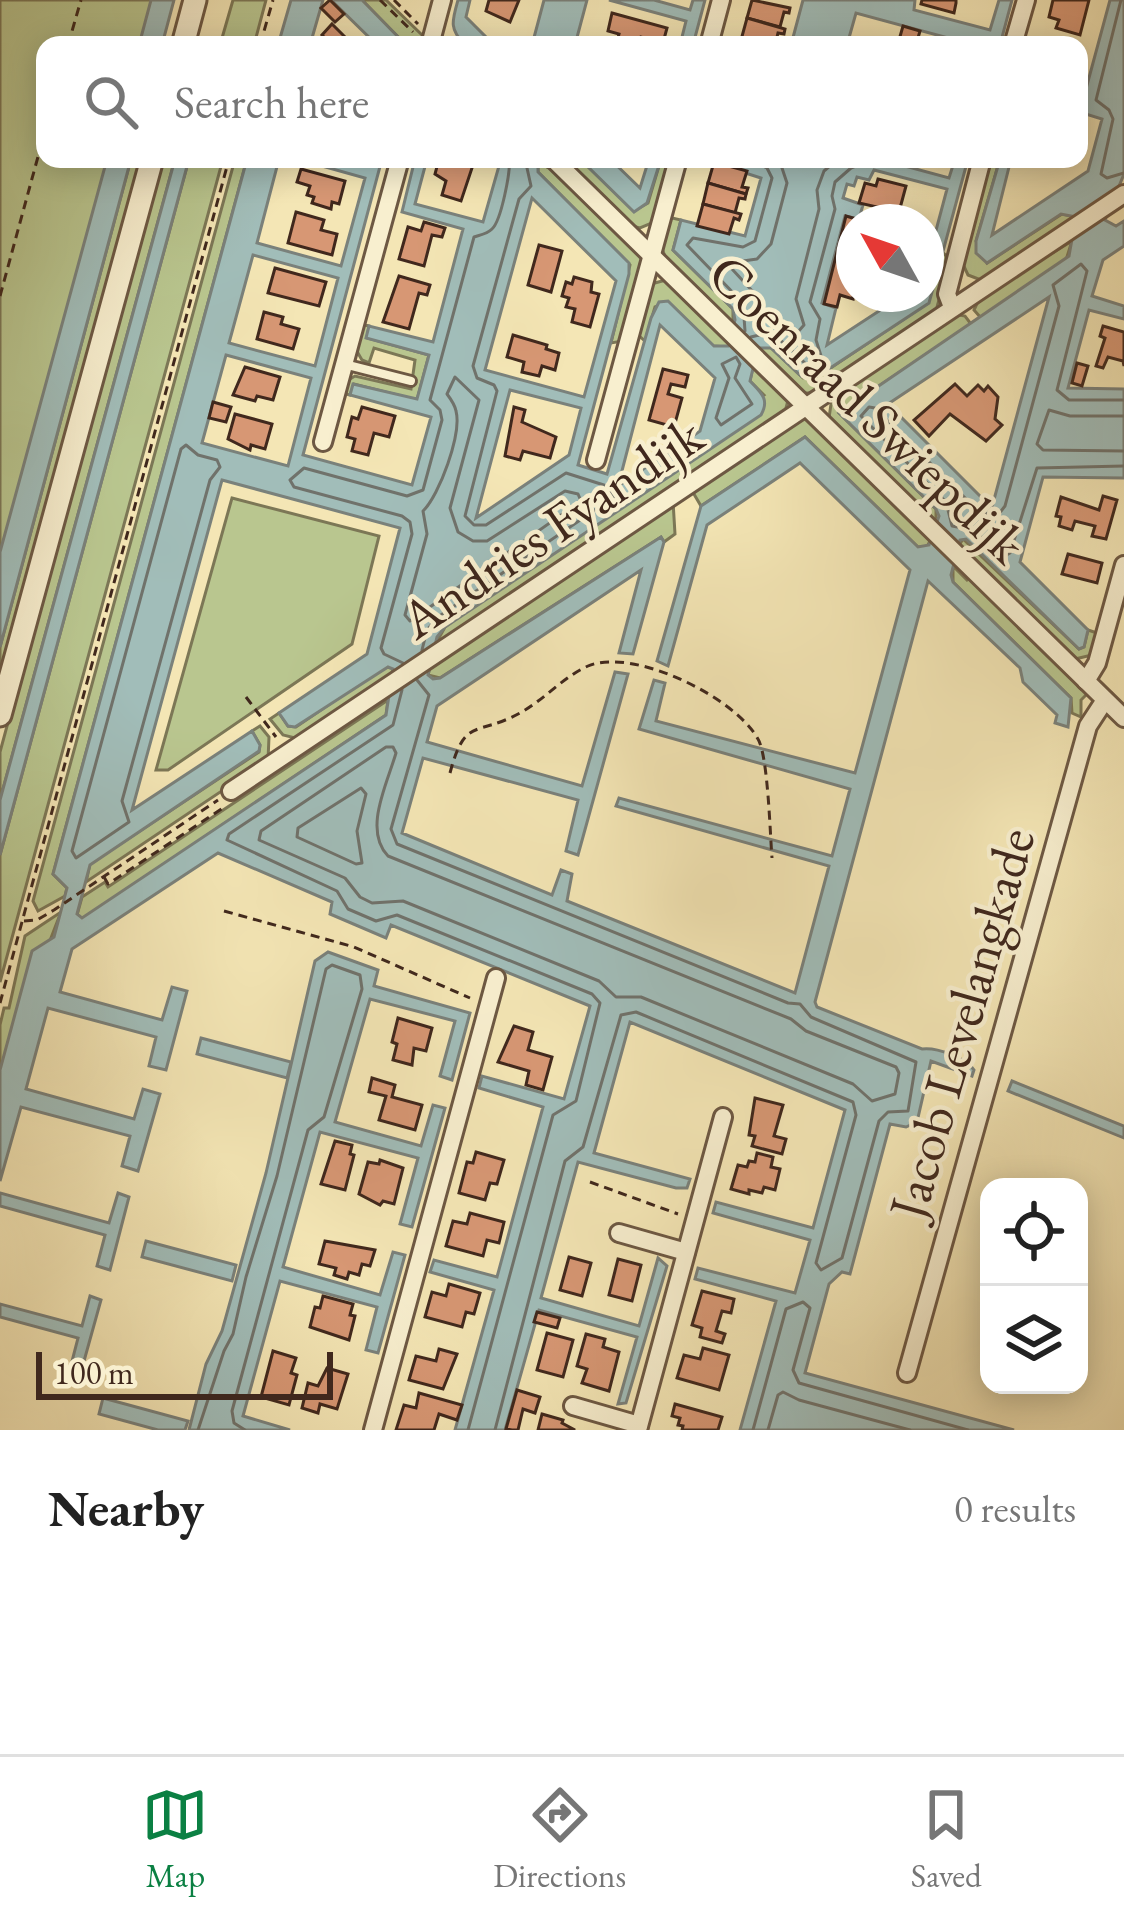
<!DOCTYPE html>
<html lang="en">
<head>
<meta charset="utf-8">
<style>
  :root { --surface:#fff; --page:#f2f2f2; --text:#222; --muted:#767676; --line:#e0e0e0; --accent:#0b8043 }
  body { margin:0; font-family:"EB Garamond",serif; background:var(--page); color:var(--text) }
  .controls { position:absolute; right:36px; bottom:36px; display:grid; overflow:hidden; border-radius:24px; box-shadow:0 6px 30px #0003 }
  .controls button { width:108px; height:108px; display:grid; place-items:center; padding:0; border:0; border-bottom:3px solid var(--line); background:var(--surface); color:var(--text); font:60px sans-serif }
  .compass { position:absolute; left:836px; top:204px; width:108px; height:108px; border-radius:50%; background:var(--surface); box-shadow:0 6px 30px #0003; rotate:310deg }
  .scale { position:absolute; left:36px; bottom:30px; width:297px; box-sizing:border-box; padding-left:12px; border:6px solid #40281d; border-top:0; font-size:33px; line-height:42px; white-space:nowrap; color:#40281d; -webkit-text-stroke:9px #f8efcf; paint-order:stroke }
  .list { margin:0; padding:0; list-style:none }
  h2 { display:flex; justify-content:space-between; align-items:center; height:156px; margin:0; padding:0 48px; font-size:51px }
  h2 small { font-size:39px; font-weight:400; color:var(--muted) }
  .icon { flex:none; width:66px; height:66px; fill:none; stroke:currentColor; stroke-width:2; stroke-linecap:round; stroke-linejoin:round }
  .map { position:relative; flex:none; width:1124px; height:1430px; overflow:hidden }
  .search { position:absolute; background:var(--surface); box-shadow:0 6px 30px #0003; left:36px; right:36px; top:36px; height:132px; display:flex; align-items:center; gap:30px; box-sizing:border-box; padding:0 42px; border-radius:24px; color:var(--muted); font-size:45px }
  .sheet { height:324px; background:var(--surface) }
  nav { display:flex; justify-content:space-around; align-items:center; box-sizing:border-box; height:168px; border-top:3px solid var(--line); background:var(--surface); font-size:33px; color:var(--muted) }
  nav a { display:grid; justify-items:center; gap:6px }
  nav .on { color:var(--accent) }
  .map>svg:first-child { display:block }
</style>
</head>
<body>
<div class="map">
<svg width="1124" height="1430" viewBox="0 0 1124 1430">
  <rect width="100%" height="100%" fill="#f4e6b5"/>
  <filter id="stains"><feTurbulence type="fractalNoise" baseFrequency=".00167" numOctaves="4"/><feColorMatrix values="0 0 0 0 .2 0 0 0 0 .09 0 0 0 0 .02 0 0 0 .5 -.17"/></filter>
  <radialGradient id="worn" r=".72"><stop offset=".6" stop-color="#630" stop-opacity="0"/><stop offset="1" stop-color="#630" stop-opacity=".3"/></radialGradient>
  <g fill="#b9c68f" stroke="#7c7756" stroke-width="3">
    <polygon points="0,0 159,0 146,45 45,45 45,159 114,159 0,570"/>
    <polygon points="233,0 266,0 254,45 220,45"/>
    <polygon points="362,0 386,0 422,35 424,45 406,45"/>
    <polygon points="131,159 145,159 0,690 0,647"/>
    <polygon points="160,159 175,159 0,800 0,752"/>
    <polygon points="189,159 223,159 0,982 0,855"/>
    <polygon points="235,159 247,159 53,874 67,888 65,896 38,911 33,901"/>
    <polygon points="538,159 547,167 552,163 643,257 623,341 611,343 630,265 538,172"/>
    <polygon points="563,159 580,159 634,211 648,203 661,159 671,159 652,223 640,228 632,226"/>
    <polygon points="990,159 1000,159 976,241 987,263 1062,214 1076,217 981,280 968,275 962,262"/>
    <polygon points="668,217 681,220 673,250 733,309 733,326 666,259 660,243"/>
    <polygon points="1072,241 1066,260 981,318 974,310 980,297"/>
    <polygon points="942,252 950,259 936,311 817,393 803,393 757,350 765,345 771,348 803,378 820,375 928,303"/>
    <polygon points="666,280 730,338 728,347 713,346 668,302 655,307 645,341 636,333 651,284"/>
    <polygon points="954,314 965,316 971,324 839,413 936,509 936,526 829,418 832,397"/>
    <polygon points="360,324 369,326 367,338 429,355 417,400 354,384 350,395 341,393 345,382 355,376 411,389 415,360 374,348 369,363 362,360 355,348"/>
    <polygon points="754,362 788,400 785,412 434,647 445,627 764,395 750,381"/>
    <polygon points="802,418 807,418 932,537 927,547 918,547 805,437 701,506 691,489"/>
    <polygon points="232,498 379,536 352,644 168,770 156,770"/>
    <polygon points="673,501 675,534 664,542 661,537 440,678 428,675 431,664"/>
    <polygon points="963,539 1079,649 1084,647 1088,630 1100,634 1092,655 1075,659 958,547"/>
    <polygon points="953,566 967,580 972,576 1089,692 1081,700 1081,717 1072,713 1071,698 953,582"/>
    <polygon points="384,667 393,668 392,675 299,739 283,735 270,719 279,713 288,726 296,727"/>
    <polygon points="388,700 386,715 82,919 77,915 82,897 105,882 108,887"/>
    <polygon points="260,726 269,737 268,760 86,882 90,864 259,752 260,745 252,731"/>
    <polygon points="61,912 0,1070 0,1025 4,1008 9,1008 25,936"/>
  </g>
  <g fill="#a1bdb9" stroke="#7a817b" stroke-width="3" fill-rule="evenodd">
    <polygon points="151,0 174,0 162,45 139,45"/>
    <polygon points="291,0 323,0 310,45 278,45"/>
    <polygon points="331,0 362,0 406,45 377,45"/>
    <path d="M 458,0 L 470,0 L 466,17 L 494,45 L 465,45 C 449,29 452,21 458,0 Z"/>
    <polygon points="544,0 587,0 575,45 532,45"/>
    <polygon points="609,0 654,0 690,10 693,0 705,0 693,45 680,45 686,21"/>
    <polygon points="803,0 915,0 914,10 990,30 999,0 1012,0 1000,45 974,45 856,13 847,45 791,45"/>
    <path d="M 1110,0 L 1124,0 L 1124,174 L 1105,220 L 1116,226 L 1124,221 L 1124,246 L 1103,260 L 1092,296 L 1124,306 L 1124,319 L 1089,310 L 1068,388 L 1124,389 L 1124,478 L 1043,477 L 1020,562 L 1088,630 L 1084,647 L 1079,649 L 966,539 L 960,540 L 951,575 L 953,582 L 1071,698 L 1068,727 L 1055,723 L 1057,715 L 1023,682 L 1020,668 L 928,581 L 815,1002 L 817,1007 L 922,1049 C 937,1047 966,1058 974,1070 L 972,1076 L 931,1061 L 917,1122 L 906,1127 L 890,1124 L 850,1274 L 842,1272 L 829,1284 L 805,1373 L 1014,1430 L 740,1430 L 776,1301 L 695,1279 L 698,1268 L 795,1293 L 810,1240 L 713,1213 L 716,1202 L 813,1228 L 845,1110 L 630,1022 L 594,1153 L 690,1179 L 687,1188 L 676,1188 L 578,1162 L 541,1298 L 639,1326 L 658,1258 L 667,1266 L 626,1403 L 618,1404 L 637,1337 L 539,1310 L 505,1430 L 455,1430 L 494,1290 L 430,1272 L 434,1260 L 497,1277 L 543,1107 L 479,1088 L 482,1076 L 564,1099 L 590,1006 L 391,925 L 386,938 L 330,914 L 332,902 L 218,853 L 72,949 L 60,992 L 162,1020 L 172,987 L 187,991 L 166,1070 L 149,1066 L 156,1037 L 48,1008 L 26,1089 L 134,1119 L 143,1089 L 160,1094 L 138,1171 L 122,1166 L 130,1136 L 21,1107 L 0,1181 L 0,1070 L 32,951 L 54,937 L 67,888 L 53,874 L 247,159 L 279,159 L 257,243 L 341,266 L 365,178 L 297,159 L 342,159 L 368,166 L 371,159 L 382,159 L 303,455 L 412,485 L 431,417 L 350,395 L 353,384 L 417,399 L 429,355 L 366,338 L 369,326 L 433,342 L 463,229 L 402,212 L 415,159 L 427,159 L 415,204 L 483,222 L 499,166 L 492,159 L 538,159 L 538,172 L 629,263 L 629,274 L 578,465 L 607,474 L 651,318 L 659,302 L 668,301 L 714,346 L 728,346 L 735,320 L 733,309 L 673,250 L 681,220 L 745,236 L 761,178 L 702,159 L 879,159 L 949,178 L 955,159 L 968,159 L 929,303 L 815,378 L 801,376 L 771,348 L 758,348 L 750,381 C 761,393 770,399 761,415 L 445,627 L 437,637 L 428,675 L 433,679 L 440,678 L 661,537 L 664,542 L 633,654 L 619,653 L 641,570 L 437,706 L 427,742 L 582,786 L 615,672 L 628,674 L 578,855 L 566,851 L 578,800 L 423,758 L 402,833 L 552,895 L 561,870 L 572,874 L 567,901 L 795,993 L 829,866 L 616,806 L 619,798 L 832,856 L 850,789 L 639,729 L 654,680 L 665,683 L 656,721 L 855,773 L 910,570 L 800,463 L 707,525 L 668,666 L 657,661 L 701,506 L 805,437 L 918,547 L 929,545 L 939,516 L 936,509 L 839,413 L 1069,256 L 1076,217 L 1061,214 L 987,263 L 976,253 L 976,241 L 1000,159 L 1011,159 L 992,235 L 1088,171 L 1102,119 L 1079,112 L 1079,100 L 1083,100 ZM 874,170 L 947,189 L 926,268 L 926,294 L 905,294 L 827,345 L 836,308 L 822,303 L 845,216 L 859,219 L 863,205 L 843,198 L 847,184 L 854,186 L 857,177 L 869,180 ZM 532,198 L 616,281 L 584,397 L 485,370 ZM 253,255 L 338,278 L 315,366 L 229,343 ZM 1049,297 L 992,507 L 991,507 L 888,404 ZM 660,325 L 715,378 L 700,431 L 618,486 ZM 226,355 L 311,378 L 288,466 L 202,443 ZM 510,390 L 581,408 L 569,455 L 476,518 ZM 222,480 L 400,528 L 367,654 L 279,713 L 288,726 L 295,727 L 388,667 L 393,669 L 386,715 L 82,918 L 77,914 L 90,865 L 259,751 L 260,745 L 252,731 L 132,810 Z"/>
    <polygon points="107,159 131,159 0,647 0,552"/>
    <polygon points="175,159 189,159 0,855 0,800"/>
    <polygon points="580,159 610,159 640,188 649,159 661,159 647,203 634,212"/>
    <polygon points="328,952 378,970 374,986 470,1013 452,1080 440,1076 455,1021 370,999 335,1122 421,1146 433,1105 445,1108 412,1227 400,1224 418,1158 320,1132 283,1267 380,1295 393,1252 405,1255 378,1353 366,1350 377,1307 280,1281 243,1416 290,1430 189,1430 206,1364 222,1331 266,1173 315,961"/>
    <polygon points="201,1038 291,1062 287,1078 197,1054"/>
    <polygon points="1012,1081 1124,1126 1124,1138 1008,1091"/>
    <polygon points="0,1193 109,1223 118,1193 129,1197 110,1270 97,1266 105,1235 0,1206"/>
    <polygon points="146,1241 236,1265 232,1281 142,1257"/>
    <polygon points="90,1296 101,1300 81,1372 70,1369 78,1338 0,1317 0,1304 82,1326"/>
    <polygon points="103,1398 188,1421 185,1430 158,1430 99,1414"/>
  </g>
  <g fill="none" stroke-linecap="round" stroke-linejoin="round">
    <g stroke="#70726b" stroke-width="3">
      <polyline points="1121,0 1096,100 1109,110 1113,119 1101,174 1107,178 1124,173"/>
      <polyline points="779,159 787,183 771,244 757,259 736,262 732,269 756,295 763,317 797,333 804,325 796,299 819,209 817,190 824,171 838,159"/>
      <polyline points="745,331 743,303 687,245 693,238 743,247 755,241 772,178 767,168 749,159"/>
      <path d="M 751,337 C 778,328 790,350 808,366 L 822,359 L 816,340 L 820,319 L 810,302 L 835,209 L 832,196 L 835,182 L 851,168 L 872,159"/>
      <polygon points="736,357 740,364 735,378 752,404 721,425 716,418 729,378 722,364"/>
      <path d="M 455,377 L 479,400 L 450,508 L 458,532 L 473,541 L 487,541 L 565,491 L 578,494 L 581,501 L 410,621 L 405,615 L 427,534 L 423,511 C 439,496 462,434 456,411 C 455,405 450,398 447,394 Z"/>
      <polyline points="1124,400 1069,400 1057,390 1087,271 1081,264 1053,285 1059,306 1005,506 998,515 980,513 875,408 869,407 861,416 946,502 952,526 974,530 1003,557 1010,553 1037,468 1124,466"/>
      <polyline points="1124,416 1070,416 1049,410 1037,444 1043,450 1124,451"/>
      <polygon points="186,445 198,455 217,460 220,467 210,480 122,801 129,822 76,858 72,851 181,449"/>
      <polyline points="422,650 427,630 438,617 614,497 607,486 566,473 486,525 474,525 465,516 497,391 494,385 477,378 473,366 519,199 531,186 525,159"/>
      <path d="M 403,663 L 384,654 L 381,648 L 412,534 L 410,522 L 402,516 L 294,487 L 290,480 L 304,468 L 407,496 L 423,490 L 442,420 L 440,410 L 430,400 L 474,237 C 480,235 487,234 492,229 C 501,221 511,171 509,159"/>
      <polyline points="417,680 429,695 391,829 397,844 788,1003 800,1004 811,1017 916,1062 908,1111 888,1112 879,1121 842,1258 821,1270 816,1263 856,1115 853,1102 636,1012 621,1015 583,1147 565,1161 495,1430"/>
      <polyline points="402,690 393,725 229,834 227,840 337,891 348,909 376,921 397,915 592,994 600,1003 576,1101 553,1115 468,1430"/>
      <path d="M 386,747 L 393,747 L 396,753 C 387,784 363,830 388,856 L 791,1019 L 806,1031 L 896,1067 L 899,1073 L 895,1094 L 872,1101 L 853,1084 L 641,997 L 616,997 L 599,981 L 403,901 L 372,903 L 360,897 L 345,878 L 259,840 L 261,831 Z"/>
      <polygon points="361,788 366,794 357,831 362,863 356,864 297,837 298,828"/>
      <polyline points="198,1430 224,1351 233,1334 246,1277 277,1176 326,969 332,965 360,975 362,989 324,1117 308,1130 232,1411 234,1423 245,1430"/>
      <polyline points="753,1430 786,1309 803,1302 810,1308 793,1370 799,1383 968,1430"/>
      <polyline points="768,1430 778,1395 783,1392 799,1400 910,1430"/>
    </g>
  </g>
  <g fill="#d79774" stroke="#40281d" stroke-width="3">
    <polygon points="330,0 344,14 335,22 321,8"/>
    <polygon points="489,0 519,0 510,22 486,11"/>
    <polygon points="752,0 790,8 789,13 784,12 780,27 747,18"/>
    <polygon points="922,0 956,0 956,3 954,13 921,4"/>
    <polygon points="1053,0 1089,0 1080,35 1056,28 1059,20 1049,17"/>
    <polygon points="612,13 667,28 663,43 641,37 639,45 616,45 619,34 608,31"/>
    <polygon points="747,18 785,29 784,34 778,33 775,45 741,40"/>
    <polygon points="332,24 353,45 332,45 322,35"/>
    <polygon points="903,26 920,31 916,45 899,40"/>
    <polygon points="439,159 467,159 473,165 461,201 442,195 446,181 435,174"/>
    <polygon points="714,162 747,171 742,187 748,188 746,194 708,183"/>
    <polygon points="301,169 345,181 339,204 332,202 331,209 312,203 314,197 307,195 310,186 297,182"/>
    <polygon points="878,179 906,186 899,212 859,203 865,183 876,186"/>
    <polygon points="708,183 746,194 745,199 739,198 735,213 703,204"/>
    <polygon points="703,204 741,214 739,220 734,218 729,234 697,226"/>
    <polygon points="296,212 324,220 321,230 337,234 332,255 288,243"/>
    <polygon points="846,216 866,222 854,222 853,299 840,295 837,307 824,304"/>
    <polygon points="424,222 445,228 442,237 432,235 424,266 399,259 408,227 421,231"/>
    <polygon points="539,245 562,251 551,292 528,285"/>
    <polygon points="275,268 326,282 319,306 268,293"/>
    <polygon points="399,276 430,285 427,295 419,293 409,329 383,322"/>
    <polygon points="574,277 592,282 591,292 599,294 590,327 572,322 575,309 566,307 569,298 562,296 566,282 572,284"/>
    <polygon points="264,312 283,317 281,324 299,329 293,349 257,339"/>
    <polygon points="1103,326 1124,332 1124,366 1123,361 1108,357 1103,368 1096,366 1105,338 1100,336"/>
    <polygon points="513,335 547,345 546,349 559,353 555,370 542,366 539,376 522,372 524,362 507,357"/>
    <polygon points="1077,363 1088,366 1082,386 1072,383"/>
    <polygon points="245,367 280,377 273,400 257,396 255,401 233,395"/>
    <polygon points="663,369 688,375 685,387 671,384 668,394 682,398 674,427 649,420"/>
    <polygon points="955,384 967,396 978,385 984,391 988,386 998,397 995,419 1002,425 986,441 950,414 929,436 914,420"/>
    <polygon points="213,402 231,407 226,422 209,418"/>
    <polygon points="362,407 395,416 389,437 374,433 368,455 352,451 355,439 347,437 352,417 358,419"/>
    <polygon points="514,407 525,410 522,422 556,437 550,458 523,451 520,460 505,456"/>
    <polygon points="235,414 272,424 265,449 251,445 250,450 228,439"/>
    <polygon points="1103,496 1117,500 1106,539 1092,536 1095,526 1075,521 1072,530 1059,526 1061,517 1056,516 1061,497 1099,510"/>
    <polygon points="1068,554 1102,563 1097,583 1062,574"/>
    <polygon points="398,1018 432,1028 426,1051 414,1048 412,1065 393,1060 397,1044 392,1042"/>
    <polygon points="514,1026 533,1032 528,1050 552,1057 543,1090 526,1085 529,1071 498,1062"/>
    <polygon points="372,1078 395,1085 392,1097 422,1105 415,1130 379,1120 386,1096 369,1092"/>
    <polygon points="755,1098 783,1105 774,1136 786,1139 782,1154 752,1146 755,1136 749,1135"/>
    <polygon points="335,1141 352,1145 350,1154 354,1155 345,1190 321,1184"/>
    <polygon points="476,1152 504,1160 497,1184 490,1183 485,1200 459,1193 467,1162 473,1163"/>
    <polygon points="757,1153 773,1157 771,1167 780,1169 775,1190 764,1187 762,1193 749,1190 749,1194 731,1189 738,1165 747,1167 749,1161 755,1162"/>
    <polygon points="380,1160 403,1168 394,1204 383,1201 380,1205 359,1194 368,1162 379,1164"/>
    <polygon points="470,1213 504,1222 499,1243 487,1240 483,1256 446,1246 453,1221 467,1224"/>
    <polygon points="325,1241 375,1250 370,1266 362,1264 359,1275 349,1272 347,1279 334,1275 336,1268 319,1264"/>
    <polygon points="569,1257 591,1263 582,1296 560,1290"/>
    <polygon points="618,1259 641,1265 632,1301 609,1295"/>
    <polygon points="449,1284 480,1293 474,1314 466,1312 462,1327 425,1317 432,1292 446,1296"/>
    <polygon points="702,1291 734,1299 731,1313 722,1311 716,1331 725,1334 722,1343 700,1337 702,1328 692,1325"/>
    <polygon points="323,1296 353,1304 350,1315 355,1316 349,1340 310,1327 315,1307 320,1308"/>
    <polygon points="537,1312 560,1318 557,1328 534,1322"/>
    <polygon points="547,1333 573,1340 563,1377 537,1370"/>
    <polygon points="586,1334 605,1339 603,1347 619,1352 609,1391 582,1383 587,1369 577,1366"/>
    <polygon points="703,1348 729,1355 719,1390 677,1378 684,1355 700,1359"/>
    <polygon points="439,1349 457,1354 443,1389 409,1380 416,1356 436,1361"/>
    <polygon points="273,1351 296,1358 291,1373 297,1375 289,1405 261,1397"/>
    <polygon points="327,1368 348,1374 337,1409 320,1404 318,1413 302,1408 308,1383 318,1386"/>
    <polygon points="517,1390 540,1397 535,1413 523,1409 518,1430 512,1430 506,1429"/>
    <polygon points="419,1393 462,1405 457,1420 439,1414 434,1430 396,1430 404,1405 416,1408"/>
    <polygon points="675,1404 722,1417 718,1430 682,1430 683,1426 678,1425 680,1418 672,1416"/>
    <polygon points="542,1414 563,1420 562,1423 575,1430 538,1430"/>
  </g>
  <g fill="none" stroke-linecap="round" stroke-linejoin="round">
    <defs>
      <polyline id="service" points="344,364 411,381"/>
      <g id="minor">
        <polyline points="430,45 442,0"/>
        <polyline points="709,45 721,0"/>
        <polyline points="1013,45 1026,0"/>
        <polyline points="553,159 1124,718"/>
        <polyline points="952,307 947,294 982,159"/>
        <polyline points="323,442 400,159"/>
        <polyline points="596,460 678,159"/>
        <polyline points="1086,681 1097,663 1124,565"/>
        <polyline points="231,791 1124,194"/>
        <polyline points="619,1233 686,1252"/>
        <polyline points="907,1373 1088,726 1105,700"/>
        <polyline points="573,1406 639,1425"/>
        <polyline points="373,1430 496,978"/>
        <polyline points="638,1430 723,1117"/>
      </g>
      <g id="tertiary">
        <polyline points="183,45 195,0"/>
        <polyline points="0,715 152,159"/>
      </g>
    </defs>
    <use href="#service" stroke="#6d5843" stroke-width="14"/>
    <use href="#minor" stroke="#6d5843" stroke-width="22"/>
    <use href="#tertiary" stroke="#6d5843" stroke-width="27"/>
    <g stroke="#40281d" stroke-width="3" stroke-dasharray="9 6" stroke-linecap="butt">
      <polyline points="380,0 413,32"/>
      <polyline points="394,0 418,24"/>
      <polyline points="68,45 81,0"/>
      <polyline points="260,45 273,0"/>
      <polyline points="0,296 45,131"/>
      <polyline points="246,697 276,737"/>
      <path d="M 450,773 C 465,716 476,737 520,713 C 544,700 563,677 588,666 C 633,647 735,697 758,739 C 768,756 770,833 772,858"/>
      <polyline points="104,877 108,884 226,806"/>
      <polyline points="224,911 354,947 470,998"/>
      <polyline points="24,921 37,920 54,910 218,800"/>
      <polyline points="0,1003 229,159"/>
      <polyline points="590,1182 678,1214"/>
    </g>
    <use href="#service" stroke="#f8efcf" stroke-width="8"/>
    <use href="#minor" stroke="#f8efcf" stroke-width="16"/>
    <use href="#tertiary" stroke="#f8efcf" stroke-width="21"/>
  </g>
  <g text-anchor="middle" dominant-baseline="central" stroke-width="9" stroke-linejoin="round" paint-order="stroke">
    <g font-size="54" fill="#40281d" stroke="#f8efcf">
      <text transform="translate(868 408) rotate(44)">Coenraad Swiepdijk</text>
      <text transform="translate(551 527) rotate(-34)">Andries Fyandijk</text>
      <text transform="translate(961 1023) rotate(-74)">Jacob Levelangkade</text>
    </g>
  </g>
  <rect width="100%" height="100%" filter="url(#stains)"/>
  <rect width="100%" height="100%" fill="url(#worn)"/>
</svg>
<div class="controls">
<button><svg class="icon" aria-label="locate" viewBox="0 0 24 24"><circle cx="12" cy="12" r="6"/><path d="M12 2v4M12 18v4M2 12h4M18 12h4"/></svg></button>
<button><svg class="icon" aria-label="layers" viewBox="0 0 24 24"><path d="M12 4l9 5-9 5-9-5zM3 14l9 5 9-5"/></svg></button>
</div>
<svg class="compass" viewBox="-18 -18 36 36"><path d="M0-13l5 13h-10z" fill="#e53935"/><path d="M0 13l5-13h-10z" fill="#767676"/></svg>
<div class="scale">100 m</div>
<div class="search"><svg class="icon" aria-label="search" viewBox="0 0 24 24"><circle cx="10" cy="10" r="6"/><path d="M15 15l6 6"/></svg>Search here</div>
</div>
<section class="sheet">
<h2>Nearby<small>0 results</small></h2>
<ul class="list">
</ul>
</section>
<nav>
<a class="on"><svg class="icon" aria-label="map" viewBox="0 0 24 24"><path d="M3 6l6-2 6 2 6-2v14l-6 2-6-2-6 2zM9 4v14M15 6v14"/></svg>Map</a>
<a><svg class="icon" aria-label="directions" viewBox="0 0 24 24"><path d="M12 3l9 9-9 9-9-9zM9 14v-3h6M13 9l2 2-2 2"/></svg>Directions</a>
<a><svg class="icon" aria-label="saved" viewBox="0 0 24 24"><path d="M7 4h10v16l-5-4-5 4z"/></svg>Saved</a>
</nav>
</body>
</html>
